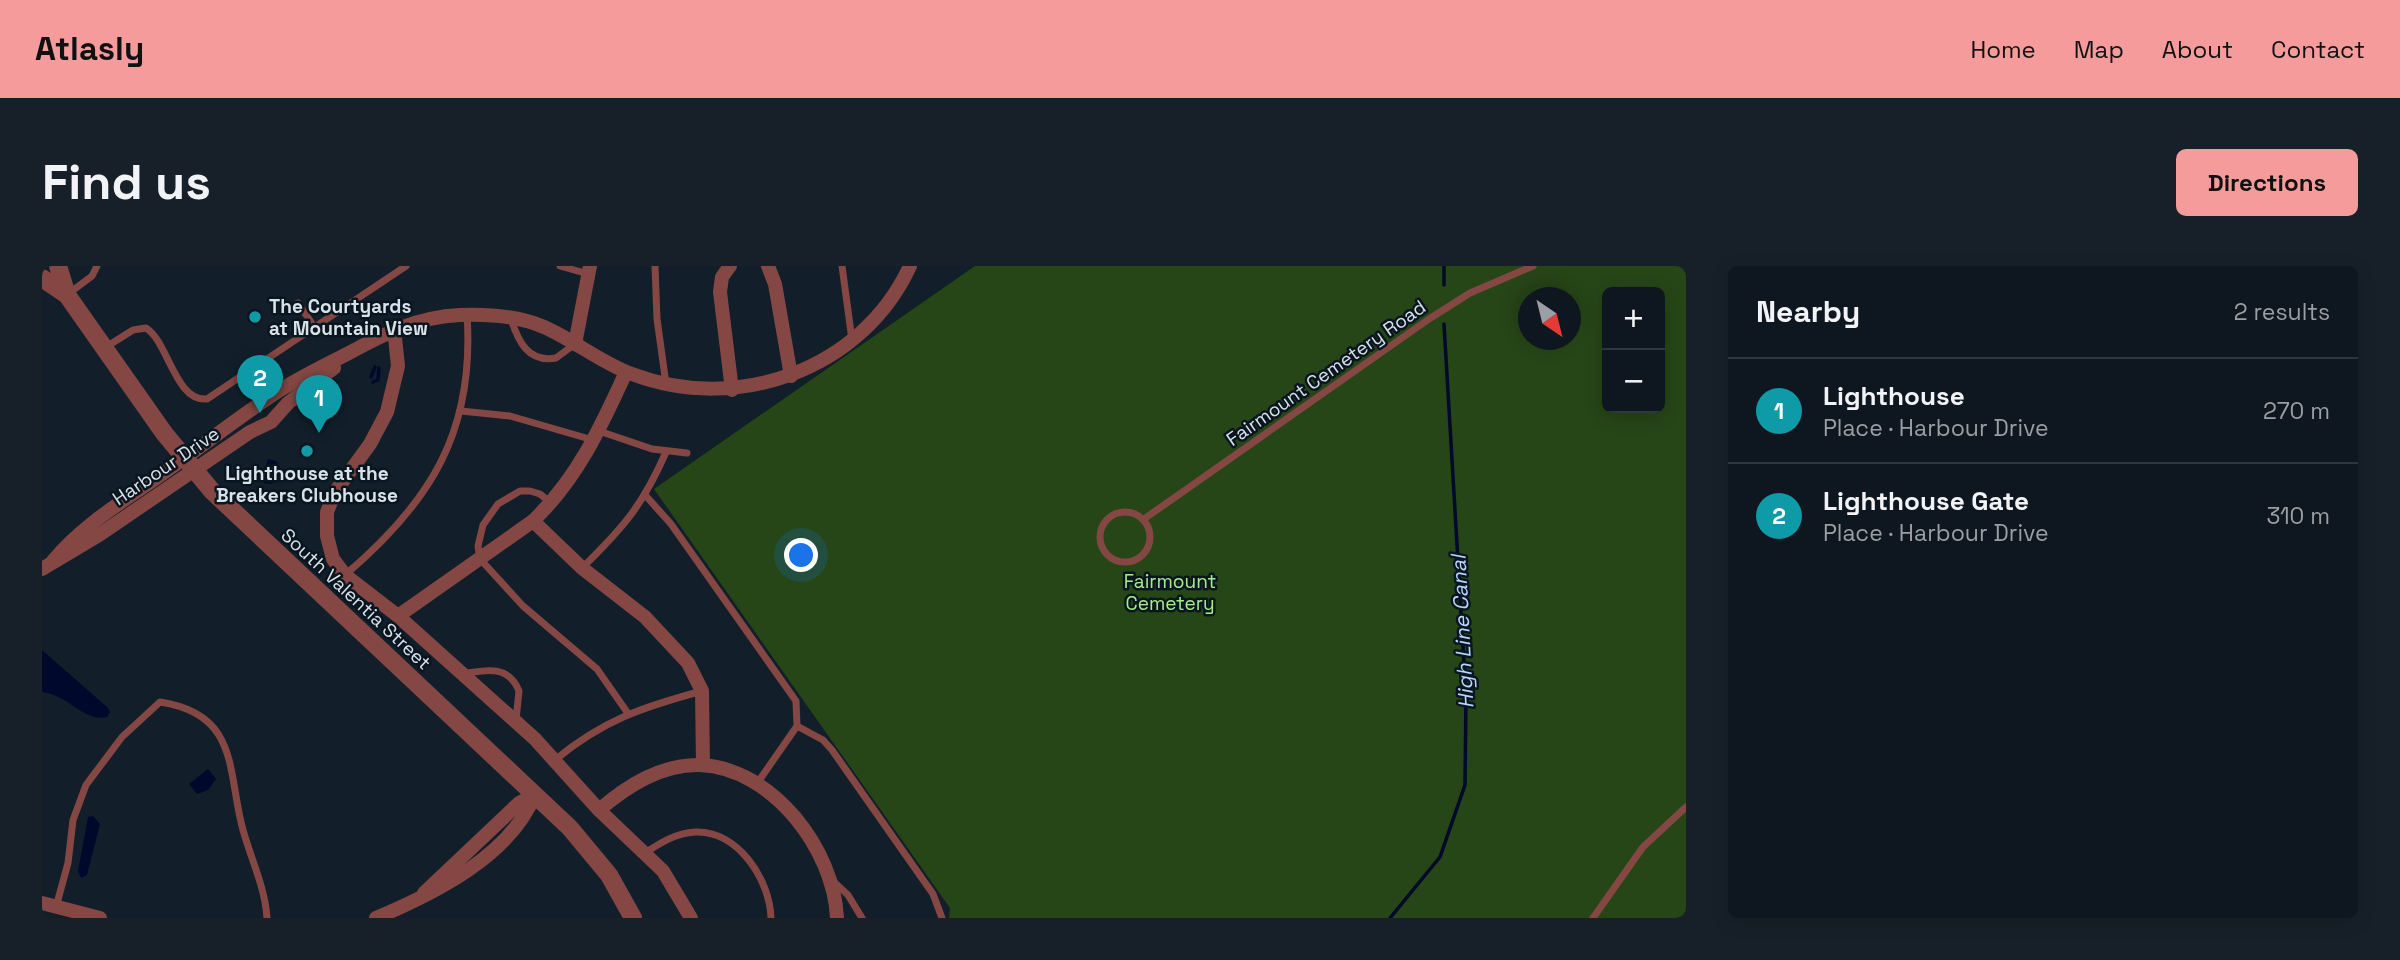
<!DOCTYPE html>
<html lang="en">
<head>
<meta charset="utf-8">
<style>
  :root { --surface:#0e1720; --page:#172029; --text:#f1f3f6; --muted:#9b9fa5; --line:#2e363e; --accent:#f59b9c }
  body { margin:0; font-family:"Space Grotesk",sans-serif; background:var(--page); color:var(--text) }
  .controls { position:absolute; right:21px; top:21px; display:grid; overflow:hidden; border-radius:10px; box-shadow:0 4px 18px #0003 }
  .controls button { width:63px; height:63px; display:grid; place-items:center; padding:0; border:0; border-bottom:2px solid var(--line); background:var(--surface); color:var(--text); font:35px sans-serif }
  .compass { position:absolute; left:1476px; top:21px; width:63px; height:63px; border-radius:50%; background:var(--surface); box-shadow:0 4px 18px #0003; rotate:145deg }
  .you { position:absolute; left:760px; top:290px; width:24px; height:24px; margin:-18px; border:5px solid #fff; border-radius:50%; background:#1a73e8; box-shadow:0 0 0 10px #1a73e833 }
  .badge { display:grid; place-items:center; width:46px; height:46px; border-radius:50%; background:var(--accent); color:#fff; font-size:23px; font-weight:700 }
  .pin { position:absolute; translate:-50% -58px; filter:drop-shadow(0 2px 4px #0008) }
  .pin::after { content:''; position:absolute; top:37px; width:24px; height:21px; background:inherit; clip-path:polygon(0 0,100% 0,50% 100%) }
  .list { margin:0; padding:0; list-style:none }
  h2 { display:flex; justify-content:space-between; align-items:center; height:91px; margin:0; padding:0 28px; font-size:30px }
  h2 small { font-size:23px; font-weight:400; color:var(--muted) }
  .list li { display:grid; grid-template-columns:46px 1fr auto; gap:21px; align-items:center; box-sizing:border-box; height:105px; padding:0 28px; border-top:2px solid var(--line) }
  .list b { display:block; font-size:26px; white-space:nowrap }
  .list p { margin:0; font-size:23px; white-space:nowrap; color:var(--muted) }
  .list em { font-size:23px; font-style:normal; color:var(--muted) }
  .map { position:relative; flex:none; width:1644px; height:652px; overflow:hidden; border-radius:10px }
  header { display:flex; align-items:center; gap:42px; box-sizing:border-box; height:98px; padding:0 35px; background:var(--accent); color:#111 }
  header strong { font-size:33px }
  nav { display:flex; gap:38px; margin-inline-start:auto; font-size:24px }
  .intro { display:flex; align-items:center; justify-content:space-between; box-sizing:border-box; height:168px; padding:0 42px }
  h1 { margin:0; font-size:49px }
  .button { padding:18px 32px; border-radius:10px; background:var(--accent); color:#111; font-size:24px; font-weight:700 }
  main { display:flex; gap:42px; padding:0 42px }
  aside { flex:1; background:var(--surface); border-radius:10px; box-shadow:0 4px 18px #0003 }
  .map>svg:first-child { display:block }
</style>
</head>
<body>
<header>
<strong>Atlasly</strong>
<nav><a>Home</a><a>Map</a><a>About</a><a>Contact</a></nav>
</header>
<div class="intro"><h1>Find us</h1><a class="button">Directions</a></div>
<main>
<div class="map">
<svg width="1644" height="652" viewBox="0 0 1644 652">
  <rect width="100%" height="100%" fill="#121f2a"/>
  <path fill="#264617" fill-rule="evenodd" d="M 933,0 L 1644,0 L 1644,652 L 907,652 L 908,642 L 612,223 ZM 1565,26 L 1618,26 L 1618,142 L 1565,142 ZM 1486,32 L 1528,32 L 1528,74 L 1486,74 Z"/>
  <g fill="#00082b">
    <polygon points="226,193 234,195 238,201 235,214 229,218 222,217 221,208"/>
    <path d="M 0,384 L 65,441 L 68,446 L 65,451 C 43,457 27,429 0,426 Z"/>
    <polygon points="166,503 174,513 166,524 155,528 147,518"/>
    <polygon points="51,550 58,558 45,609 39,612 36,605 46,551"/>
  </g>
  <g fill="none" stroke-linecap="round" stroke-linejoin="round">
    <g stroke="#00082b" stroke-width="3.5">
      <polyline points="1402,19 1402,0"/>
      <polyline points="329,111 333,101"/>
      <polyline points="331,116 336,114 337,102"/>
      <polyline points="1348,652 1398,591 1423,519 1424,431 1402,58"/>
    </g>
    <g stroke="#854743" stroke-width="7">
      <polyline points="518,0 546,8"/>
      <polyline points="613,0 615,53 624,118"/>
      <polyline points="800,0 810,74"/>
      <polyline points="26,28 50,10 55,0"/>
      <polyline points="256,37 273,62"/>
      <path d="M 469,53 C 476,75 486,97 514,92 L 533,78"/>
      <path d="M 64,81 L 91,64 L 104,62 C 126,75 133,136 165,133 L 364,0"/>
      <polyline points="419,145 468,150 551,174"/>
      <polyline points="557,165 610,183 645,187"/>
      <polyline points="604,230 629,258 754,435 755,460 714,519"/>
      <polyline points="509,237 498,228 488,225 478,225 456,238 441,259 436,280 438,293 481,340 555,403 585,446"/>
      <circle cx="1083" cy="271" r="25"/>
      <polyline points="1102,253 1387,53 1428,27 1491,0"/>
      <path d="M 540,302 C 581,262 601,239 624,186"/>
      <path d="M 303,309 C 389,236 433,165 425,49"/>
      <path d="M 420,408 C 443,404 466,398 477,425 L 474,454"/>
      <polyline points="755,460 781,474 790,484 891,628 900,652"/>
      <path d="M 513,494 C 561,454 601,441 660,425"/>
      <path d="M 603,587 C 618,577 634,567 653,566 C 696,564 728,614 729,652"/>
      <polyline points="791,615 806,629 820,652"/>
      <path d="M 14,641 L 26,597 L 31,554 L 44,519 L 80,471 L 118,436 C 198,448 185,506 201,564 C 209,593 223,621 225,652"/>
      <polyline points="1551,652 1601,581 1644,541"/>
    </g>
    <g stroke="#854743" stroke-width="14">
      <polyline points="688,0 680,11 678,26 690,124"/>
      <polyline points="726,0 733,18 749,110"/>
      <polyline points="352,62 356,100 345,146 328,178 293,226 285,246 285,270 291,293 303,309 356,350 493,473 557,544 621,605 649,652"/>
      <polyline points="533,78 548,0"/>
      <polyline points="491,255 540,302 603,351 646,397 660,425 661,499"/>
      <path d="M 11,295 C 43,256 87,232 127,203 C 160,180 192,155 226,132 C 250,115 278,102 305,88 C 342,68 374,51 418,49 C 445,48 477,50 502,61 C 532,74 559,97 590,108 C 695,148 820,104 868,0"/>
      <polyline points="0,303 57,269 208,166 229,156 246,137 292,102"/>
      <path d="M 356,350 L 491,255 C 535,213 559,161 584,106"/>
      <path d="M 557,544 C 585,520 619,498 658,499 C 731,502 792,584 795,652"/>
      <polyline points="382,627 477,537 493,528"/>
      <polyline points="0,637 58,652"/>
      <path d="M 334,652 C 391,628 469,590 493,528"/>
    </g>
    <g stroke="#854743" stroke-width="18">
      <polyline points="16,0 25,29"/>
      <polyline points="0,12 25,29 122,167 170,225 528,562 567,609 591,652"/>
    </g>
  </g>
  <g fill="#0f9aa8" stroke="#091620" stroke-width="2.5">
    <circle cx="213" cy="51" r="7"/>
    <circle cx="265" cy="185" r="7"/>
  </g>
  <g text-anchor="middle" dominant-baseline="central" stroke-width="5" stroke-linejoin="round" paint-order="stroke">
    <g font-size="19" font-weight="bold" fill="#d9e1e9" stroke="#091620" text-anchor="start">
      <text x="227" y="40">The Courtyards<tspan x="227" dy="22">at Mountain View</tspan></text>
      <text x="265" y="207" text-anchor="middle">Lighthouse at the<tspan x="265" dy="22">Breakers Clubhouse</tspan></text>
    </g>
    <g font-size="19" fill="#d9e1e9" stroke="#091620">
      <text transform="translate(1284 107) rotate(-35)">Fairmount Cemetery Road</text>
      <text transform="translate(124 200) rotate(-34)">Harbour Drive</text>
      <text transform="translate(314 333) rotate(43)">South Valentia Street</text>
    </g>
    <g font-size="19" fill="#a4ef85" stroke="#091620">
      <text x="1128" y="315">Fairmount<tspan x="1128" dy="22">Cemetery</tspan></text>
    </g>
    <g font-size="21" font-style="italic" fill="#b8d5fd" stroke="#091620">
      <text transform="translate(1420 366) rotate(-93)">High Line Canal</text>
    </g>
  </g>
</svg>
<div class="controls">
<button>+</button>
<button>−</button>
</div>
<svg class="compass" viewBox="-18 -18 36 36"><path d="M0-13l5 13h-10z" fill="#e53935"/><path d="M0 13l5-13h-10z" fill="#9b9fa5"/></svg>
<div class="you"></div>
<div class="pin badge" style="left:277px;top:167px;background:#0f9aa8">1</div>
<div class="pin badge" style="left:218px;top:147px;background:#0f9aa8">2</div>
</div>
<aside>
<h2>Nearby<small>2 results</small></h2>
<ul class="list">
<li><span class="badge" style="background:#0f9aa8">1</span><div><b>Lighthouse</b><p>Place · Harbour Drive</p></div><em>270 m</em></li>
<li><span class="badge" style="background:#0f9aa8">2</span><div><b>Lighthouse Gate</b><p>Place · Harbour Drive</p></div><em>310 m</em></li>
</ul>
</aside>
</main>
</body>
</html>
